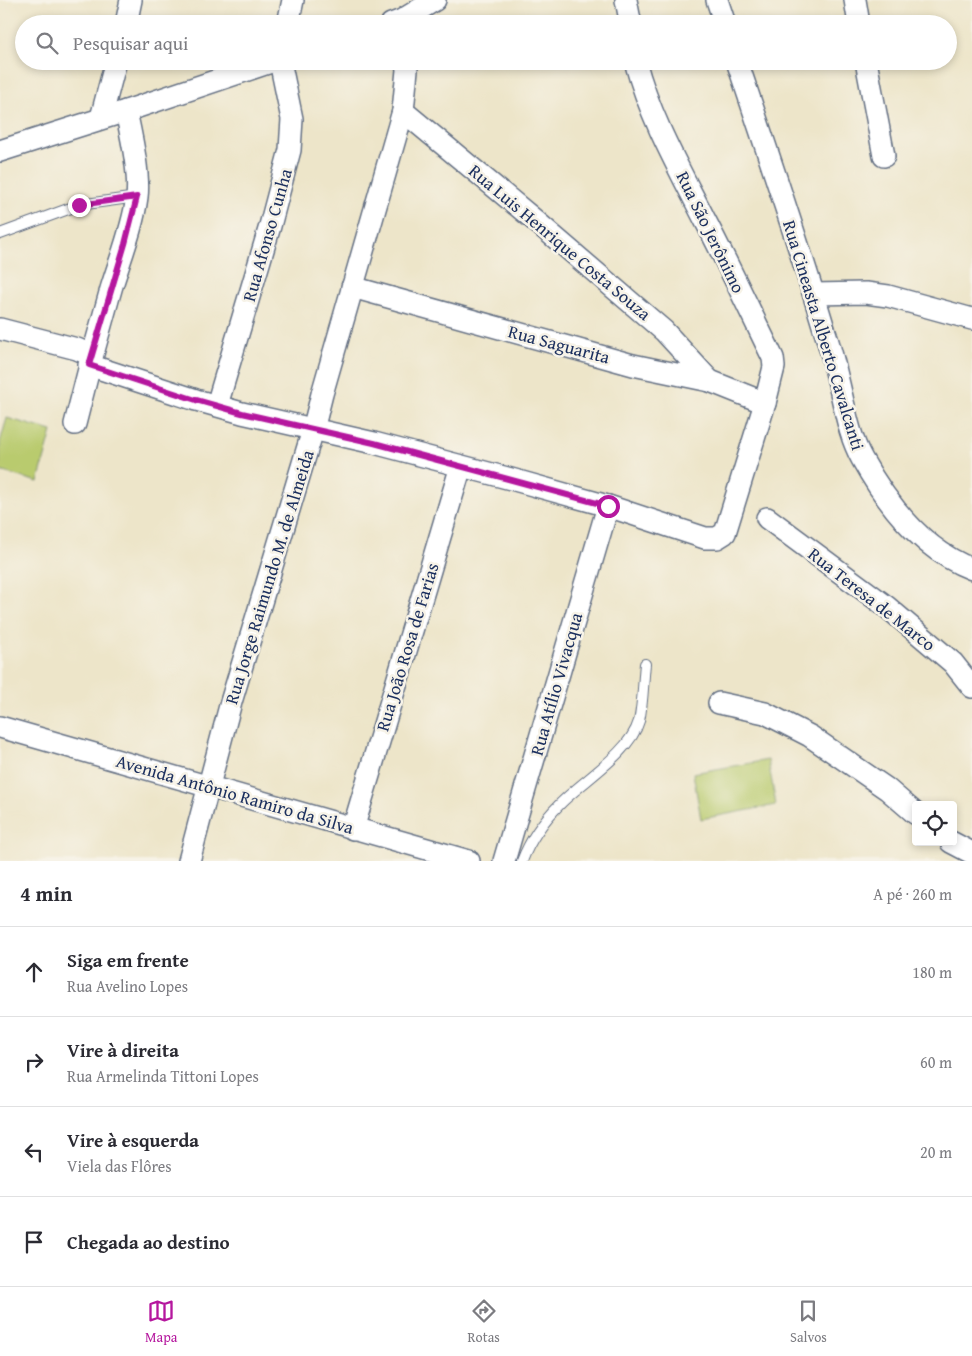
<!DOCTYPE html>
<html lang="pt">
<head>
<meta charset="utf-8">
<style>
  :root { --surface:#fff; --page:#f2f2f3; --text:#2b2b33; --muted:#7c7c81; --line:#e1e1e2; --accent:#b5179e }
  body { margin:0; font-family:"Gentium Book Plus",serif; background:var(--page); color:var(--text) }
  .controls { position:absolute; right:15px; bottom:15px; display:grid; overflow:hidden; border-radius:5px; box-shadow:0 2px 8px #0003 }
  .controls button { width:45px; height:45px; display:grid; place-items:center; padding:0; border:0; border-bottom:1px solid var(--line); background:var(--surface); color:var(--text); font:25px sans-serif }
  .stop { position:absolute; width:15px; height:15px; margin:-11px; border:4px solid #b5179e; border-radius:50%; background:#fff }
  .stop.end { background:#b5179e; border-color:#fff; box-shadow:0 1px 5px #0008 }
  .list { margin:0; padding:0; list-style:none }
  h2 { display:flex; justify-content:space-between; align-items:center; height:65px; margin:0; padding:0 20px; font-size:21px }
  h2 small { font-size:16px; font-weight:400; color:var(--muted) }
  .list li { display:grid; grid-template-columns:32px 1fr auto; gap:15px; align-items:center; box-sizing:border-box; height:90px; padding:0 20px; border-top:1px solid var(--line) }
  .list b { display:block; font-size:19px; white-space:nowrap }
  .list p { margin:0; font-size:16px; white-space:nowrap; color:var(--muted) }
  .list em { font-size:16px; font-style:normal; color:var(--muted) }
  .icon { flex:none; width:28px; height:28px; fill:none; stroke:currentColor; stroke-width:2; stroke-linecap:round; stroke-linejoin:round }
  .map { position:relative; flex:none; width:972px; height:861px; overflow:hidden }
  .search { position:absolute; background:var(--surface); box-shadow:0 2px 8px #0003; left:15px; right:15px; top:15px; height:55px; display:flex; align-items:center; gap:12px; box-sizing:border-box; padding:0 18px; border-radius:28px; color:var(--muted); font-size:19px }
  .sheet { height:425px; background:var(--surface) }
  nav { display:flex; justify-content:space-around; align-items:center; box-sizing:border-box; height:70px; border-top:1px solid var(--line); background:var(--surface); font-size:14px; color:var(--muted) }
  nav a { display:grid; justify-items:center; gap:2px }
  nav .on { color:var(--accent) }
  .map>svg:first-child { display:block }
</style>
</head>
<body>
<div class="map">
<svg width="972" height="861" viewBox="0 0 972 861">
  <rect width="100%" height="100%" fill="#f7f3e8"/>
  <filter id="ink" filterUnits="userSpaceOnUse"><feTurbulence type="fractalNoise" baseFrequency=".02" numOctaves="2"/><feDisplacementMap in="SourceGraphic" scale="10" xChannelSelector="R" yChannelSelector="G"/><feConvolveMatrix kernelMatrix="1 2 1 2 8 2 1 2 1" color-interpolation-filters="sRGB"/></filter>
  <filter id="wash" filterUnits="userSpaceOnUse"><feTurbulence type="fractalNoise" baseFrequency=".0096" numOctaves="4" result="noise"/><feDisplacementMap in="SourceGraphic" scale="20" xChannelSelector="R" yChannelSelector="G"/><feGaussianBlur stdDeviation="1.12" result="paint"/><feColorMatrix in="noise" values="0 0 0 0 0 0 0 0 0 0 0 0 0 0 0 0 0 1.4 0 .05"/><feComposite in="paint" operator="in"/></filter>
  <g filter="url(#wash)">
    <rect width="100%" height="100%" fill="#ede5c9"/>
    <g fill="#b9cb6e" stroke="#6a7d66">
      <polygon points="7,418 52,431 38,482 0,471 0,442"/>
      <polygon points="768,760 776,805 701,819 693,773"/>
    </g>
  </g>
  <g filter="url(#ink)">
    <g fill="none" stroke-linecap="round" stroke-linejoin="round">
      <defs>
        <g id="service">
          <polyline points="0,234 79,205 137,197"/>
          <path d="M 522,861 C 530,840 544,820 560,804 C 582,781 630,753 639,721 C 643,704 643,682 645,664"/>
        </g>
        <g id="minor">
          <polyline points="626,0 630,20 630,24"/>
          <polyline points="717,0 725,24"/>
          <polyline points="855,0 859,24"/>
          <polyline points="126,24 131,0"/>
          <polyline points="288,24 293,0"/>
          <polyline points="391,24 402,20 435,0"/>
          <path d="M 737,61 C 767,151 798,241 825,332 C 832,353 837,375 842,397 C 847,419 851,439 862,459 C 887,504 922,550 972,569"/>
          <polyline points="866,61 884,156"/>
          <polyline points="403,111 531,217 664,331 710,381"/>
          <polyline points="101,118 116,61"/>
          <polyline points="0,151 126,111 274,61"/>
          <polyline points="352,287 633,365 710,381 765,403"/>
          <polyline points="814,294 866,293 888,296 972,319"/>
          <polyline points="0,329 77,349 91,355"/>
          <path d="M 89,365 L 196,400 L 242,413 L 374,443 L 511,479 L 608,506 L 705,538 L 717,538 L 725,533 L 765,403 L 774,367 L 773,358 C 750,311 728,264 704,218 C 678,167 650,117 635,61"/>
          <polyline points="217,405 270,226 290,150 292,119 280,61"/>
          <path d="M 75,424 C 86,379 98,334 111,289 C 120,259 133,228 137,197 C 140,174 131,135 126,111"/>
          <polyline points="767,518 887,607 953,663 972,687"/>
          <polyline points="719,703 765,713 810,736 887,789 916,814"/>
          <polyline points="0,727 469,861"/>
          <polyline points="353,829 461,466"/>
          <polyline points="951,842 972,853"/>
          <polyline points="189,861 231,702 313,430 322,394 403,111 407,70 406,61"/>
          <polyline points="504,861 608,506"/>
        </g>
      </defs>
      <use href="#service" stroke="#646f83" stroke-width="12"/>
      <use href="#minor" stroke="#646f83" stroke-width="24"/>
      <use href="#service" stroke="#fff" stroke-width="10"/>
      <use href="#minor" stroke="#fff" stroke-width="21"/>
    </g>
  </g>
  <g fill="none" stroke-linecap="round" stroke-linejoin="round" filter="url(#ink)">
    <polyline stroke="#b5179e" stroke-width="6" points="79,205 137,197 125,244 89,365 196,400 242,413 374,443 608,506"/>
  </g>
  <g text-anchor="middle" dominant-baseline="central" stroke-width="5" stroke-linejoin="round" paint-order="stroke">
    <g font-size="18" fill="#1b2f5e" stroke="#f7f3e8">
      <text transform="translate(711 232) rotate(64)">Rua São Jerônimo</text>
      <text transform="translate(267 235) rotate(-74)">Rua Afonso Cunha</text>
      <text transform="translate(560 242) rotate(40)">Rua Luis Henrique Costa Souza</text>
      <text transform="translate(824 335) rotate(73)">Rua Cineasta Alberto Cavalcanti</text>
      <text transform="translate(559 344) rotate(15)">Rua Saguarita</text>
      <text transform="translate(269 577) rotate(-73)">Rua Jorge Raimundo M. de Almeida</text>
      <text transform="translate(872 599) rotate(38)">Rua Teresa de Marco</text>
      <text transform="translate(407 647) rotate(-73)">Rua João Rosa de Farias</text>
      <text transform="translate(556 684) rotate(-74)">Rua Atílio Vivacqua</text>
      <text transform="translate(235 794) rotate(16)">Avenida Antônio Ramiro da Silva</text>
    </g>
  </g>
</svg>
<div class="controls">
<button><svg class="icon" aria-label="locate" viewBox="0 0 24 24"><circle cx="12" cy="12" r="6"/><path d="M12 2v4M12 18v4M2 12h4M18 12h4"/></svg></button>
</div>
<div class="stop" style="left:608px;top:506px"></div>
<div class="stop end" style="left:79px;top:205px"></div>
<div class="search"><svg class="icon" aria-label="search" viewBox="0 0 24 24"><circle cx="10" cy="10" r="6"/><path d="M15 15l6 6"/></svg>Pesquisar aqui</div>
</div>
<section class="sheet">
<h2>4 min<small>A pé · 260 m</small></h2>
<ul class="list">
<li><svg class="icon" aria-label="ahead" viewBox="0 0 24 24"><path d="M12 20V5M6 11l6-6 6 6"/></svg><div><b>Siga em frente</b><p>Rua Avelino Lopes</p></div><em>180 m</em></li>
<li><svg class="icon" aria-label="right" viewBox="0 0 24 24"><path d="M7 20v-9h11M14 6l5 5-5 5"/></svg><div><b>Vire à direita</b><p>Rua Armelinda Tittoni Lopes</p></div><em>60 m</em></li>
<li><svg class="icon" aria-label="left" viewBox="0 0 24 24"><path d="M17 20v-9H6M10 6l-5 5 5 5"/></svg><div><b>Vire à esquerda</b><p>Viela das Flôres</p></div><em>20 m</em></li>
<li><svg class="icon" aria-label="arrive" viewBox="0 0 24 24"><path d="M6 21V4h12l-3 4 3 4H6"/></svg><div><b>Chegada ao destino</b></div></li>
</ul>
</section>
<nav>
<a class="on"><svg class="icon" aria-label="map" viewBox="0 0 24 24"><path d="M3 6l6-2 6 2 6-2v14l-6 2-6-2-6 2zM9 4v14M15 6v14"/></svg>Mapa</a>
<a><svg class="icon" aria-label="directions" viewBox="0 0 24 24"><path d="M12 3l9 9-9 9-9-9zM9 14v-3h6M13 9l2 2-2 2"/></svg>Rotas</a>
<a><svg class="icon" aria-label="saved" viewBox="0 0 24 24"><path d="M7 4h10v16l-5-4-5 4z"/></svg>Salvos</a>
</nav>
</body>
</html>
